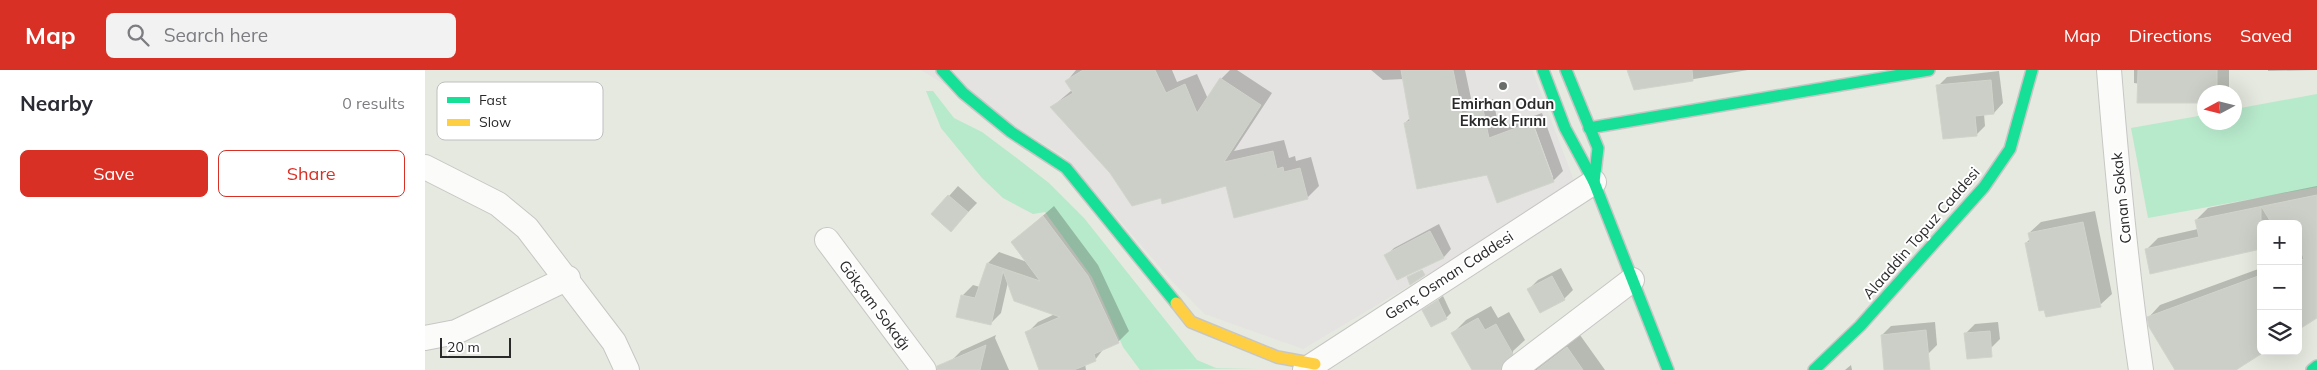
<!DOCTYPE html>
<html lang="en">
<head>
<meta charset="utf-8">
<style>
  :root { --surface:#fff; --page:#f2f2f3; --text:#2b2b33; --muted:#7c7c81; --line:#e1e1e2; --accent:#d93025 }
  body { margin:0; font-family:Mulish,sans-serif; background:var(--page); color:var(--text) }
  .controls { position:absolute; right:15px; bottom:15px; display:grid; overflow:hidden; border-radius:8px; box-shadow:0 5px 20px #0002 }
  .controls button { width:45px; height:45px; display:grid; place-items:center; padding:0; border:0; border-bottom:1px solid var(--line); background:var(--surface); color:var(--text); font:25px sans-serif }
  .compass { position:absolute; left:1772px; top:15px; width:45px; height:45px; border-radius:50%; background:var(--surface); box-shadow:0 5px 20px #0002; rotate:263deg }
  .scale { position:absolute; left:15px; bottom:12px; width:71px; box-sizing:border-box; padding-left:5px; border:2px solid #2a2a2a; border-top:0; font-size:14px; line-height:18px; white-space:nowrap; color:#2a2a2a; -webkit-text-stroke:4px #fff; paint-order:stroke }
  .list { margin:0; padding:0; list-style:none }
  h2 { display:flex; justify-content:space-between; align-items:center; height:65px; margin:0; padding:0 20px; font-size:21px }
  h2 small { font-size:16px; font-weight:400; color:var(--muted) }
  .actions { display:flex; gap:10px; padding:15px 20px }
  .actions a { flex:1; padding:11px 0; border:1px solid var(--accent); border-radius:8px; text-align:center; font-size:18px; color:var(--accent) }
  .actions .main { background:var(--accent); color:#fff }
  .icon { flex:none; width:28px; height:28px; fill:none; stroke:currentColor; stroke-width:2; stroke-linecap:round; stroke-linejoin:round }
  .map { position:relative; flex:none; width:1892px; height:300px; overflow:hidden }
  header { display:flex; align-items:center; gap:30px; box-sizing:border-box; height:70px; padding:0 25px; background:var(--accent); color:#fff }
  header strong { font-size:24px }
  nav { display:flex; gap:28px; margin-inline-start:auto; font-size:18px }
  .search { width:350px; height:45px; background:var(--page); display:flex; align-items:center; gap:12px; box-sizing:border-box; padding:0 18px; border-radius:8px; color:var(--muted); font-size:19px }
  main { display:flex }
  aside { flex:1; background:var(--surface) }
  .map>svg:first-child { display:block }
</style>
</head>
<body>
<header>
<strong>Map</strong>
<div class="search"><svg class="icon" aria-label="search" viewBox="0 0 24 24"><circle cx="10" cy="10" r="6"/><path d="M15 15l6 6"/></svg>Search here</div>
<nav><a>Map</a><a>Directions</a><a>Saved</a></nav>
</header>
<main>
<aside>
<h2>Nearby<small>0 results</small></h2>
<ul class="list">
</ul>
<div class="actions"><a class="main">Save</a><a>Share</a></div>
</aside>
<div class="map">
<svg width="1892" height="300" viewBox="0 0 1892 300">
  <rect width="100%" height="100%" fill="#e5e9df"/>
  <polygon fill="#e5e2e2" points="496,0 1107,0 1151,116 878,279 780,244 747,211 639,86"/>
  <g fill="#b7e9cb">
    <polygon points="501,21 508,21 529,48 557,62 589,86 624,113 659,148 772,290 791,298 834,298 715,300 698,277 667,207 620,142 608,144 578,128 557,108 516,58"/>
    <polygon points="1892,24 1892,117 1723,148 1706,58 1779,45 1780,52 1810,52 1810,39"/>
  </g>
  <g fill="#0003">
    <polygon points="651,0 747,0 752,12 772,4 783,29 796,9 805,0 812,0 847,23 809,81 859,70 864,88 870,86 871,91 886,87 894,116 882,128 802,114 686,103 627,37 647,20 642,11"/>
    <polygon points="946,0 1042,0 1040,0 1047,33 1068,29 1074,58 1104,48 1126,107 1128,107 1106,47 1117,43 1138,101 1128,111 1062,104 980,53 986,47 979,9 958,10"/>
    <polygon points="1203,0 1323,0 1209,19"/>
    <polygon points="1709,0 1804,0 1804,20 1801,22 1780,22 1709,13"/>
    <polygon points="1843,0 1892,0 1843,1"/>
    <polygon points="1574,1 1578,33 1569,43 1559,44 1560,56 1551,65 1513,16 1522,7"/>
    <polygon points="533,116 552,133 526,160 508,144"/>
    <polygon points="1892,116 1892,245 1873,257 1873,184 1878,182 1873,154 1836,154 1721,180 1733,168 1773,159 1771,150 1783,138"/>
    <polygon points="629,136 673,195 704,261 693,272 680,277 670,290 660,294 661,300 615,300 602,263 613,252 630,244 583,212 576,243 565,254 537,226 548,215 555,217 563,193 574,182 602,192 588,172"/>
    <polygon points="1670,141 1687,224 1675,235 1620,238 1601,173 1605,169 1604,163 1616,152"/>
    <polygon points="1014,154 1026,179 1019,187 961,186 969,178"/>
    <polygon points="1136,198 1148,220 1139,229 1104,219 1113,210"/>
    <polygon points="1836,198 1836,281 1807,300 1749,300 1751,299 1724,247 1735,235"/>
    <polygon points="1018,226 1026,243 1021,248 999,240"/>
    <polygon points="1066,236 1073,248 1084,242 1100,270 1088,281 1088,289 1100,300 1049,300 1028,263 1041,250"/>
    <polygon points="1510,252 1512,275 1503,284 1457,265 1466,256"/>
    <polygon points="1573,252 1575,269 1566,278 1541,263 1550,254"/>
    <polygon points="571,265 570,268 584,300 528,300 525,292 536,281"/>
    <polygon points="1155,265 1180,300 1108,300 1111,299"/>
    <polygon points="1426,295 1427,300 1420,300"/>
  </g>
  <g fill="#cccfc8" stroke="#d0d4cb">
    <polygon points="658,0 730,0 741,23 760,14 772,43 795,8 836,35 799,92 848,81 852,99 858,97 859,102 875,98 883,129 809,148 801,116 737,134 736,128 707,136 685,103 625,37 648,23 640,11"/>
    <polygon points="976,0 1028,0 1037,43 1058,39 1064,68 1107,52 1129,112 1072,133 1062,105 992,119 979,53 985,51"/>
    <polygon points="1202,0 1267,0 1268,11 1209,20"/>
    <polygon points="1713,0 1792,0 1792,22 1780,22 1780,33 1712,33"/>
    <polygon points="1566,10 1569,44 1550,46 1552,66 1518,69 1511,15"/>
    <polygon points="523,125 543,142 526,162 506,144"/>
    <polygon points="1892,125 1892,248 1873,260 1873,191 1879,189 1873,170 1873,154 1847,154 1836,136 1836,179 1725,204 1720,179 1774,167 1770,150"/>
    <polygon points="618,146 663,206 694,273 669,284 671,291 649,300 614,300 600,262 635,247 589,231 578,201 566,255 531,247 536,225 550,228 562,193 615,211 586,172"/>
    <polygon points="1658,152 1676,237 1621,247 1619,240 1614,241 1600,173 1605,172 1603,163"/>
    <polygon points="1005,161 1019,188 972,210 959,185"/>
    <polygon points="997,200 1000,205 985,215 982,207"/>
    <polygon points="1836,205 1836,284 1811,300 1750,300 1724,257 1722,247"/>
    <polygon points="1127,206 1140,230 1115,243 1102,219"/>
    <polygon points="1013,230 1022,249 1006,257 997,240"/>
    <polygon points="1053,248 1060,260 1071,254 1088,284 1077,294 1076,300 1047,300 1026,263"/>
    <polygon points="1501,260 1505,300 1459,300 1456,265"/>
    <polygon points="1565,261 1567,287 1542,289 1539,263"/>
    <polygon points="561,275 555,300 512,300 512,296"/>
    <polygon points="1142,277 1158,300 1112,300"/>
  </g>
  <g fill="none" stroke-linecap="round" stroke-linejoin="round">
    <defs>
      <g id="street">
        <path d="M 1684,0 C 1692,100 1701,201 1716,300"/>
        <polyline points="0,97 73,134 102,158 189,272 202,300"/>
        <polyline points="402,170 499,300"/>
        <polyline points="0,268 31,262 143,208"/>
        <polyline points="880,300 1169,112"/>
        <polyline points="1089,300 1207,210"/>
      </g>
      <g id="fast">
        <polyline points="517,0 538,23 586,62 641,98 751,233"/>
        <polyline points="1118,0 1140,58 1169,112 1243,300"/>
        <polyline points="1141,0 1173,78 1169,112"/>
        <polyline points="1164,58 1504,0"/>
        <polyline points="1389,300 1435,256 1559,117 1585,79 1607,0"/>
        <polyline points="1887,300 1892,296"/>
      </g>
      <polyline id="slow" points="751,233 766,252 852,287 890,294"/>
    </defs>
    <use href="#street" stroke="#c7c6c5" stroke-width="26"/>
    <use href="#fast" stroke="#c7c6c5" stroke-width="14"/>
    <use href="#slow" stroke="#c7c6c5" stroke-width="14"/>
    <use href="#street" stroke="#fbfcfa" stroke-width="24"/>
    <use href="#fast" stroke="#16e098" stroke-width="11"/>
    <use href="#slow" stroke="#ffcf43" stroke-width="11"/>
  </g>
  <circle fill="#6b6d69" stroke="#fff" stroke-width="2" cx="1078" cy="16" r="5"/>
  <g text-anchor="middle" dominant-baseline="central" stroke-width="4" stroke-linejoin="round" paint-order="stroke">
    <g font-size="15" font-weight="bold" fill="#2a2a2a" stroke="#fff">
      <text x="1078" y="33">Emirhan Odun<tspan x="1078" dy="17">Ekmek Fırını</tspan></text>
    </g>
    <g font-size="15" fill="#2a2a2a" stroke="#fff">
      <text transform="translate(1696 128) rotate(-96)">Canan Sokak</text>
      <text transform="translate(1496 163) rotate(-49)">Alaaddin Topuz Caddesi</text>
      <text transform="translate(1024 205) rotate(-33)">Genç Osman Caddesi</text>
      <text transform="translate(450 235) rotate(53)">Gökçam Sokağı</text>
    </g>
  </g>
  <rect x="12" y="12" width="166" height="58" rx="8" fill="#fff" stroke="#bfbfbf" stroke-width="1"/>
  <rect x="22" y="27" width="23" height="6" fill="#16e098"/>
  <rect x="22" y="49" width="23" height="7" fill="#ffcf43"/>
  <g font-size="14" fill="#2a2a2a">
    <text x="54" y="35">Fast</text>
    <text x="54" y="57">Slow</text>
  </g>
</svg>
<div class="controls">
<button>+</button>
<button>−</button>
<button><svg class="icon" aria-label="layers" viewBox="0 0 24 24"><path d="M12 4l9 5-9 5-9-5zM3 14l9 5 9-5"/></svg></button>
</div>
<svg class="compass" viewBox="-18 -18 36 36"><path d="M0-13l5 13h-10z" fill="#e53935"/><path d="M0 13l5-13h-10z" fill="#7c7c81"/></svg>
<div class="scale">20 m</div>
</div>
</main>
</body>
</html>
